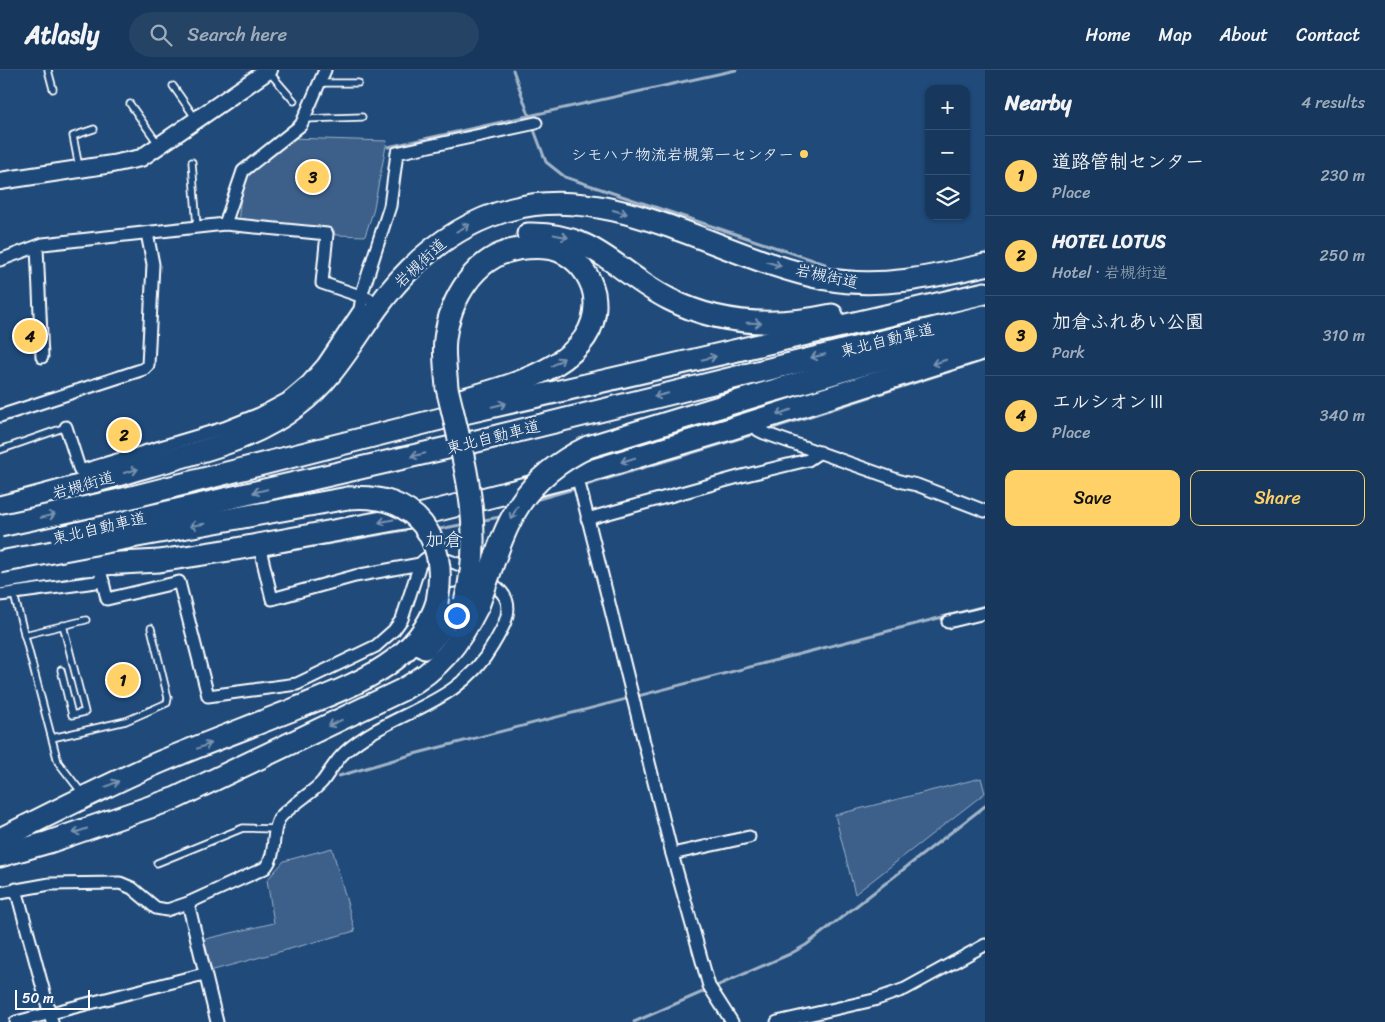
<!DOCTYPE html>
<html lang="en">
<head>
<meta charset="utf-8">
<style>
  :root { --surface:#17385c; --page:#244365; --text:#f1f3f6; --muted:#9eacbb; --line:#365272; --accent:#ffd166 }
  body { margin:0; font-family:Sriracha,"Klee One",sans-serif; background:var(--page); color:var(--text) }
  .controls { position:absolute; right:15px; top:15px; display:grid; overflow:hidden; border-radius:10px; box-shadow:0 1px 4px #0004 }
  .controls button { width:45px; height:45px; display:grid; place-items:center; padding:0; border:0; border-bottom:1px solid var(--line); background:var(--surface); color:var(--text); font:25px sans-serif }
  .scale { position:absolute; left:15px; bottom:12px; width:75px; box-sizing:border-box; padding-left:5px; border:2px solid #fff; border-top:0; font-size:14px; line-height:18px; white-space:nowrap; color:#fff; -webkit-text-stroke:4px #1f4a7a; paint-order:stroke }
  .you { position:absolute; left:456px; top:545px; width:18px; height:18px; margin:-12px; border:4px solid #fff; border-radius:50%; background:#1a73e8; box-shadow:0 0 0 8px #1a73e833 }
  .badge { display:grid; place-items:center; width:32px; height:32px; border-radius:50%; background:var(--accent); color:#111; font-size:16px; font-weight:700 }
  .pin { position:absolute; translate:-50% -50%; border:2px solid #fff; box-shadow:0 1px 5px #0006 }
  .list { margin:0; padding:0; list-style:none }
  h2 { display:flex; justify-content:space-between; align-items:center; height:65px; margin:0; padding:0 20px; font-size:21px }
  h2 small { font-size:16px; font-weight:400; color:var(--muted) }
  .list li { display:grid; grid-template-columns:32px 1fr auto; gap:15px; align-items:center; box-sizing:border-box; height:80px; padding:0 20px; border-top:1px solid var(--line) }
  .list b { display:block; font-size:19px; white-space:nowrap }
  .list p { margin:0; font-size:16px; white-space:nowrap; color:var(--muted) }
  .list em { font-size:16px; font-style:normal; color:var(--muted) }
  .actions { display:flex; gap:10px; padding:15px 20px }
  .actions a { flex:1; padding:11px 0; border:1px solid var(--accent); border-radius:10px; text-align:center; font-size:18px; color:var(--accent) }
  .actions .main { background:var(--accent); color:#111 }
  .icon { flex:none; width:28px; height:28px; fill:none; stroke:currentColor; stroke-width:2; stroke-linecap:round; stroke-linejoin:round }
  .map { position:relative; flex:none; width:985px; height:952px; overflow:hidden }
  header { display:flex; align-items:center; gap:30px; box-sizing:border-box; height:70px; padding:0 25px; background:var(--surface); border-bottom:1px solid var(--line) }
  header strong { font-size:24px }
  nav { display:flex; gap:28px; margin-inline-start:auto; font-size:18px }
  .search { width:350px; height:45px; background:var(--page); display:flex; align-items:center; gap:12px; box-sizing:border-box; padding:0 18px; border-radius:28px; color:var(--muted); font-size:19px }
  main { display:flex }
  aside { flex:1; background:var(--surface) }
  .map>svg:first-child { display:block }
</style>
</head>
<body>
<header>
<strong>Atlasly</strong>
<div class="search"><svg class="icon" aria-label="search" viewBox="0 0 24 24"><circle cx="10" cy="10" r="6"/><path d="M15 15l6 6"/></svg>Search here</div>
<nav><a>Home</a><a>Map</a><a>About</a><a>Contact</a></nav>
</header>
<main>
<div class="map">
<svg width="985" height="952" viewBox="0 0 985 952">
  <rect width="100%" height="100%" fill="#1f4a7a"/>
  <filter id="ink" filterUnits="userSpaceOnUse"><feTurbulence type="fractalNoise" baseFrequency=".02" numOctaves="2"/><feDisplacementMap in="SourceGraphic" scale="10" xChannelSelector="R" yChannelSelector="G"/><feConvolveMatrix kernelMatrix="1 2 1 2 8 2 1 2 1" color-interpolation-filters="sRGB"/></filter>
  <g filter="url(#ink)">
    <g fill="#3c618b" stroke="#9eb0c5">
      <polygon points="291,68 387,71 373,142 365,166 335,165 334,160 238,152 242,117 250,98"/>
      <polygon points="981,708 985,723 855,824 835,745"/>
      <polygon points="332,778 355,861 210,901 201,870 274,853 267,810 284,791"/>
    </g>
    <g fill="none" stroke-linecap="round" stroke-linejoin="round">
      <g stroke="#a3b5c8" stroke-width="3">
        <polyline points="513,0 531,51"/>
        <polyline points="533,57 546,92 565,107 825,194"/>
        <polyline points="388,77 736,0"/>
        <polyline points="770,359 985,290"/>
        <polyline points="583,416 751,365"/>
        <polyline points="535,430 577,418"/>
        <polyline points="479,451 505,446"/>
        <polyline points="435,460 465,454"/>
        <polyline points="264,485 405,460"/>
        <polyline points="237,489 258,486"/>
        <polyline points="115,505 134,503"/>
        <polyline points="339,706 414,684 985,536"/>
        <polyline points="634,952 790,884 806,875 985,736"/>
      </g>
      <defs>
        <g id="lane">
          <polyline points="48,0 53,19"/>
          <polyline points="269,2 294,31"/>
          <polyline points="321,13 358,13"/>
          <polyline points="173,16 196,49"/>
          <polyline points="130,34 159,75"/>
          <polyline points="303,49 362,47"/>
          <polyline points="192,92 197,157"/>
          <polyline points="79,97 73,66 94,59"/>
          <polyline points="0,380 66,357"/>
          <polyline points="13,521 58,692 82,723"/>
          <polyline points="24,565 86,550"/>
          <polyline points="61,600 72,645 85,642 63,555"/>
          <polyline points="52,668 126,651 167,633 168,628 151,558"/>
          <polyline points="157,793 243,758 275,759"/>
        </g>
        <g id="street">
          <polyline points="225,154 243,101 301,55 325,0"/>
          <polyline points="37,177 42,287"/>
          <polyline points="0,190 43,174 225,154 327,164 322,213 369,229"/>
          <polyline points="0,346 144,299 148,295 153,194 147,163"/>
          <polyline points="754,351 758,360 764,363 903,412 917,415 985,441"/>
          <polyline points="66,357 80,401 224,358 259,344 287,329 307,312 323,294 360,239 363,220 390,136 397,83 536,53"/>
          <polyline points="577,405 672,784 709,916 732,952"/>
          <polyline points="587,449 742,406 808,390 820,382"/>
          <polyline points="259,475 272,529 355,506 420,494"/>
          <polyline points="0,525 103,511"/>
          <polyline points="948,552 985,543"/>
          <polyline points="672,784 749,767"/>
          <polyline points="16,819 52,952"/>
          <path d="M 0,823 L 50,814 L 120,813 L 132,818 L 156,838 L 167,840 L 188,833 L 265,798 C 278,783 270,766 279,749 C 282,744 288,740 293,736 C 302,728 314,721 322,712 C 330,702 335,691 345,682 C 392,640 457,638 493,575 C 500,563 511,546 507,532 C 503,513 452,488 433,487 C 427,486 424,490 420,494 L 402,549 L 394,560 L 376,576 L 297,614 L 208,626 L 179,512 L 107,529 L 98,491"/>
          <polyline points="188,833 217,952"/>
          <polyline points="16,952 204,904"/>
          <polyline points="777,952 874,930 905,919 985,875"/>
        </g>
        <polyline id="secondary" points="0,111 112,94 141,88 269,0"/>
        <g id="highway">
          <path d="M 528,164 C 595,162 616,202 669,229 C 721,256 776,257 832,245"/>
          <path d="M 447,318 C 446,302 443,285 445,269 C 450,229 475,186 518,179 C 532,177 546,176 559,181 C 577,188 590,205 594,223 C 606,293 510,316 460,330"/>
          <polyline points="588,377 762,324 980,261"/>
          <polyline points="120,430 460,344 985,223"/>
          <path d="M 0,437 C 50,425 100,410 149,396 C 201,381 254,370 297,336 C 332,310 352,273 377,238 C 411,191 455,154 512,139 C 615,111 727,191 826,209 C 880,219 932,207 985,195"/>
          <polyline points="129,451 469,373 985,246"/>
          <polyline points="132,467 348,428"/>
          <polyline points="0,508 83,495 159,491 236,479 415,446 577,405 730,359 985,278"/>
          <polyline points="425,578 442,558 455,529"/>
          <path d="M 0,769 C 53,743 106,715 160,692 C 206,673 252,656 297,638 C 351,616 418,593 437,532"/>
          <path d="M 0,786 L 49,772 L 176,728 L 402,620 C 440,599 459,574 478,536"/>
        </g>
      </defs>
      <use href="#lane" stroke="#fff" stroke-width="9"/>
      <use href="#street" stroke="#fff" stroke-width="15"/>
      <use href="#secondary" stroke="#fff" stroke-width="20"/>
      <use href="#highway" stroke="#fff" stroke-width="25"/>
      <use href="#lane" stroke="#1f4a7a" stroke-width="5.5"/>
      <use href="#street" stroke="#1f4a7a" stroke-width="11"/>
      <use href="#secondary" stroke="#1f4a7a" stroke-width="16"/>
      <use href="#highway" stroke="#1f4a7a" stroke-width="21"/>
      <defs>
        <g id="highway-bridge">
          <path d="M 447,318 C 464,390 485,460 465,532"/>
          <path d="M 348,428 C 415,422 449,468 437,532"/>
          <polyline points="0,456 120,430"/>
          <polyline points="61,467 129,451"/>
          <polyline points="0,492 132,467"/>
          <path d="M 478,536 C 505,462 512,414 588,377"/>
        </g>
      </defs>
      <use href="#highway-bridge" stroke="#fff" stroke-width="25" stroke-linecap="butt"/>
      <use href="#highway-bridge" stroke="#1f4a7a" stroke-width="21"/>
    </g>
    <defs><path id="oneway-shaft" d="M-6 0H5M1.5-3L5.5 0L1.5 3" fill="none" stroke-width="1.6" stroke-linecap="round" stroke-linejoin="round" transform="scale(1.25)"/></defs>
    <g stroke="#7992af">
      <use href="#oneway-shaft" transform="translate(620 142) rotate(16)"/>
      <use href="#oneway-shaft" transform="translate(463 158) rotate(-28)"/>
      <use href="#oneway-shaft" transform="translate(561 166) rotate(12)"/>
      <use href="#oneway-shaft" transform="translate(774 194) rotate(17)"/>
      <use href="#oneway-shaft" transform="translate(754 253) rotate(1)"/>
      <use href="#oneway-shaft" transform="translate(818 286) rotate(166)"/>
      <use href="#oneway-shaft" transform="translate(709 288) rotate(-13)"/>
      <use href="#oneway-shaft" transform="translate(558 292) rotate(-33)"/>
      <use href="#oneway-shaft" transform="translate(939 292) rotate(162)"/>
      <use href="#oneway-shaft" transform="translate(661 325) rotate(166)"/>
      <use href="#oneway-shaft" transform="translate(499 335) rotate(-13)"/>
      <use href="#oneway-shaft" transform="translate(784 342) rotate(162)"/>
      <use href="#oneway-shaft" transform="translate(418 385) rotate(167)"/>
      <use href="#oneway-shaft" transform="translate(628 390) rotate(163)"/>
      <use href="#oneway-shaft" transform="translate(131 401) rotate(-16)"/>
      <use href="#oneway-shaft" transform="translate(260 421) rotate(167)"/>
      <use href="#oneway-shaft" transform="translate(514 443) rotate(118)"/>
      <use href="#oneway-shaft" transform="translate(48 446) rotate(-13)"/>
      <use href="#oneway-shaft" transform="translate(386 451) rotate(169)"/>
      <use href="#oneway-shaft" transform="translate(197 455) rotate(170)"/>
      <use href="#oneway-shaft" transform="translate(335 653) rotate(155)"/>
      <use href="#oneway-shaft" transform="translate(204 676) rotate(-21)"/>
      <use href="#oneway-shaft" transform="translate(112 714) rotate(-24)"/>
      <use href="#oneway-shaft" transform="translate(80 761) rotate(161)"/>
    </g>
  </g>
  <circle fill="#ffd166" stroke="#1f4a7a" stroke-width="2" cx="804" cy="84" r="5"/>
  <g text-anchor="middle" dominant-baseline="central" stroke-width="5" stroke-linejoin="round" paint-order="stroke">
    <g font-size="16" fill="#fff" stroke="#1f4a7a" text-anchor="end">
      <text x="794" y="84">シモハナ物流岩槻第一センター</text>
    </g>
    <g font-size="16" fill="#fff" stroke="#1f4a7a">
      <text transform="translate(420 193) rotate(-43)">岩槻街道</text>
      <text transform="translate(827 206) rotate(12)">岩槻街道</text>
      <text transform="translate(887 270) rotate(-14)">東北自動車道</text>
      <text transform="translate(493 367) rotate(-14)">東北自動車道</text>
      <text transform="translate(83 415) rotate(-16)">岩槻街道</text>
      <text transform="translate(99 458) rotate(-13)">東北自動車道</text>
    </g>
    <g font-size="19" fill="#fff" stroke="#1f4a7a">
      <text x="444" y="469">加倉</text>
    </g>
  </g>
</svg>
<div class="controls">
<button>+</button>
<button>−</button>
<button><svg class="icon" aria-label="layers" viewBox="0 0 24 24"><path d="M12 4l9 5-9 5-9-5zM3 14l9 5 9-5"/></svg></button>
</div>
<div class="scale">50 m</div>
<div class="you"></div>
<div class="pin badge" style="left:123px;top:610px">1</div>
<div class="pin badge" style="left:124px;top:365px">2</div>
<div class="pin badge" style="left:313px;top:107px">3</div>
<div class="pin badge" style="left:30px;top:266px">4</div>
</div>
<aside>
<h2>Nearby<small>4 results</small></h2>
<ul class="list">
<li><span class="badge">1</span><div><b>道路管制センター</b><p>Place</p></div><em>230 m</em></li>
<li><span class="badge">2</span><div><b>HOTEL LOTUS</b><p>Hotel · 岩槻街道</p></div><em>250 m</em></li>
<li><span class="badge">3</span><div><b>加倉ふれあい公園</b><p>Park</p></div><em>310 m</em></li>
<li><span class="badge">4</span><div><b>エルシオンⅢ</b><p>Place</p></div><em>340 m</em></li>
</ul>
<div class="actions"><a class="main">Save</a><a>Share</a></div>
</aside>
</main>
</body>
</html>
